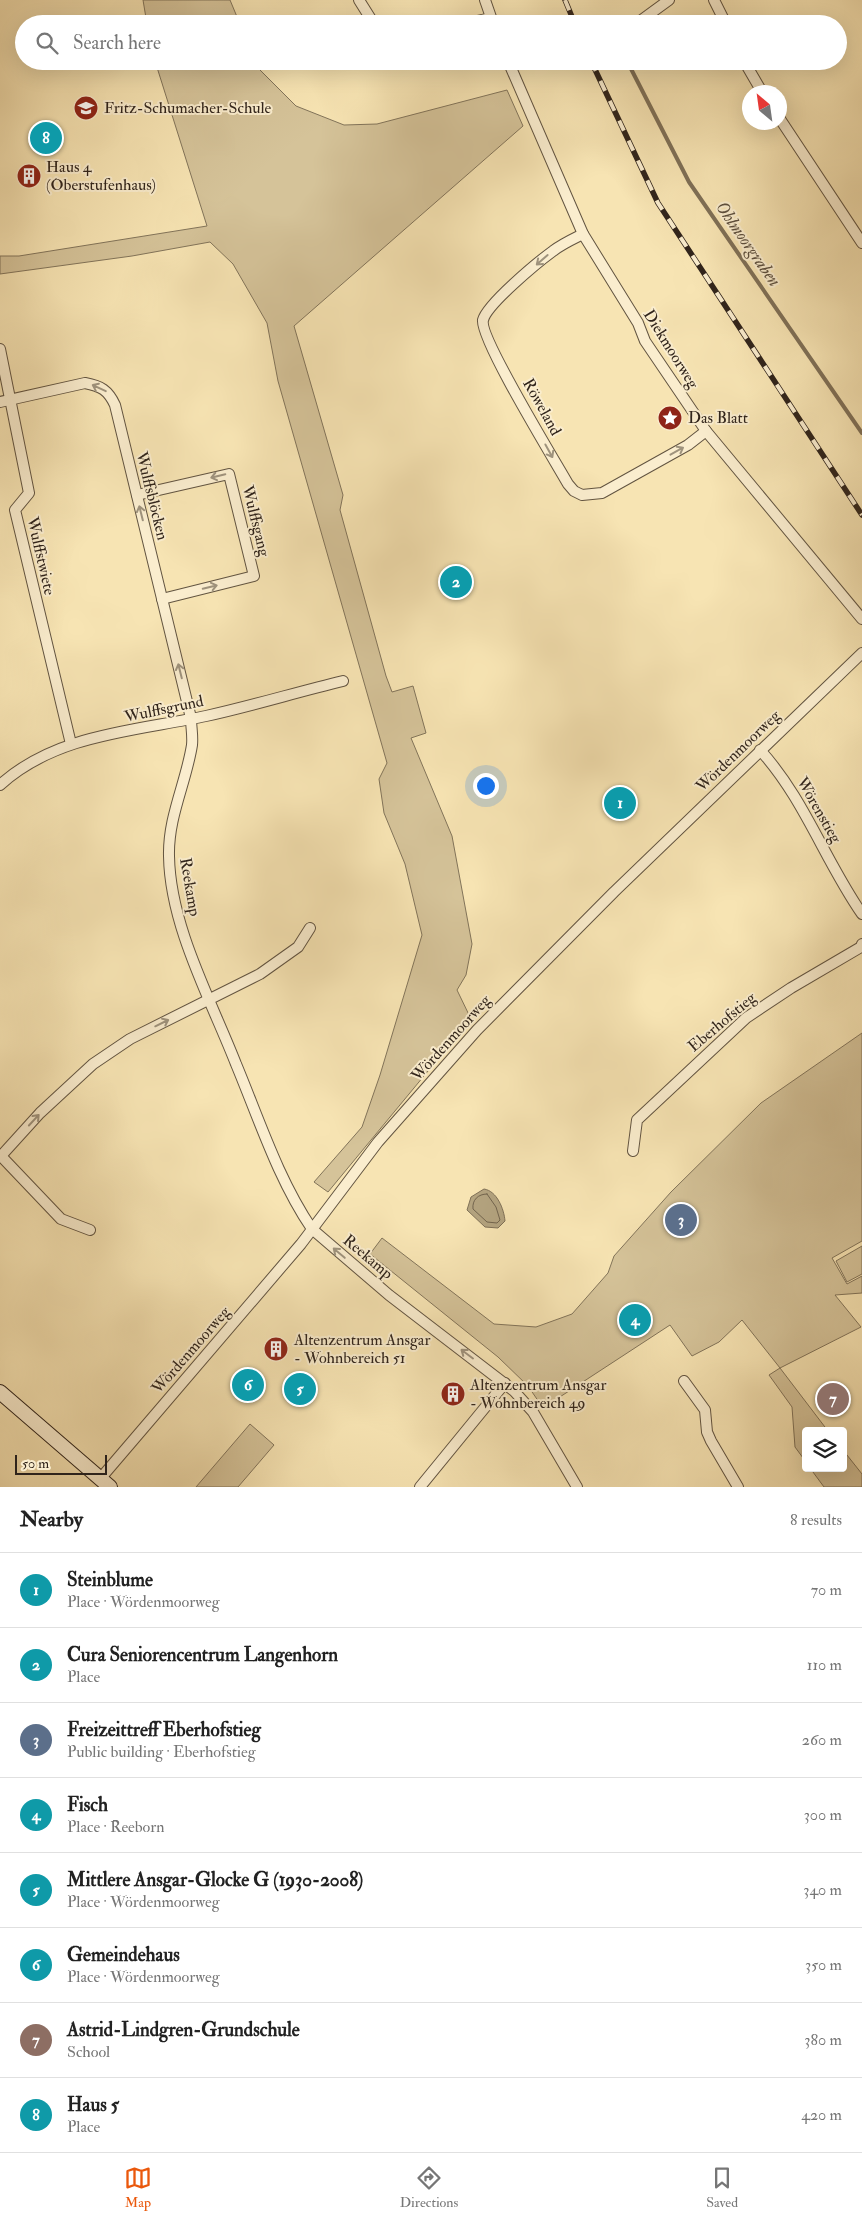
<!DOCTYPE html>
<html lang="en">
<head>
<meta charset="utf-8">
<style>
  :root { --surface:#fff; --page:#f2f2f2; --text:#222; --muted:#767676; --line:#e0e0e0; --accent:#ea580c }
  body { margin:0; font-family:"IM FELL Double Pica",serif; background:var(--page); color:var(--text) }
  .controls { position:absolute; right:15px; bottom:15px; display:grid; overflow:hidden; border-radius:5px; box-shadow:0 5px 20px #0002 }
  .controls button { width:45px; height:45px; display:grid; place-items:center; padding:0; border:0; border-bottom:1px solid var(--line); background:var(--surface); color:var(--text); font:25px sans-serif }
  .compass { position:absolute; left:742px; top:85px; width:45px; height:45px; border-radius:50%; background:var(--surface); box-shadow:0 5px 20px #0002; rotate:331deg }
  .scale { position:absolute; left:15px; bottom:12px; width:92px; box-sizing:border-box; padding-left:5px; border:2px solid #30241b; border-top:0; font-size:14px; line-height:18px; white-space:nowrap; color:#30241b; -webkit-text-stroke:4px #faedce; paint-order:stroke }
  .you { position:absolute; left:485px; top:785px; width:18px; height:18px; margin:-12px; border:4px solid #fff; border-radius:50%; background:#1a73e8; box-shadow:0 0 0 8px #1a73e833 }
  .badge { display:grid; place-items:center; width:32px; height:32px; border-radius:50%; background:var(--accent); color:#fff; font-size:16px; font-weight:700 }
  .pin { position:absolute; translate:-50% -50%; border:2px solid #fff; box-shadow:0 1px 5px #0006 }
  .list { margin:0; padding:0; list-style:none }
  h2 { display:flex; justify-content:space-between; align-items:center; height:65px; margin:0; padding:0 20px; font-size:21px }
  h2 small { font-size:16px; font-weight:400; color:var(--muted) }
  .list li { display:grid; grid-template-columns:32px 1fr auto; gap:15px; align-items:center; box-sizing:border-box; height:75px; padding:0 20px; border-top:1px solid var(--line) }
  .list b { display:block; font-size:19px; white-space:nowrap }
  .list p { margin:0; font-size:16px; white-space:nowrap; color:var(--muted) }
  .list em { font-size:16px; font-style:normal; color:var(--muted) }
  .icon { flex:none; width:28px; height:28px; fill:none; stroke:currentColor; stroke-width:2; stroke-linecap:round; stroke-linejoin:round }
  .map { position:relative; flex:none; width:862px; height:1487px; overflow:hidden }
  .search { position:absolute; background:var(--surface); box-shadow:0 5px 20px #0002; left:15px; right:15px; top:15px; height:55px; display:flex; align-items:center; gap:12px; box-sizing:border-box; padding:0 18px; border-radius:28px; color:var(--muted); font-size:19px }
  .sheet { height:665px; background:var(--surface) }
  nav { display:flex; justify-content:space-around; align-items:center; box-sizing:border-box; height:70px; border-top:1px solid var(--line); background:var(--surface); font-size:14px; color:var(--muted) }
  nav a { display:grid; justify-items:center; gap:2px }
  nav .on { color:var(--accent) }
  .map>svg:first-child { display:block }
</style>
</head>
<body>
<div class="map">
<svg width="862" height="1487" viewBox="0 0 862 1487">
  <rect width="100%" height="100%" fill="#f7e4b3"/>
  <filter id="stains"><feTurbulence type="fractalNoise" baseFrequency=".004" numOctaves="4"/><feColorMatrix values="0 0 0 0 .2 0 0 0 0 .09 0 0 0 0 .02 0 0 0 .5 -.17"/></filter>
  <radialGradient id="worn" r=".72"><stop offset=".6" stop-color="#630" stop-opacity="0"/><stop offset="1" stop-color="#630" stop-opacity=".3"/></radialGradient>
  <g fill="#d5c399" stroke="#82745a">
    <polygon points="143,0 230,0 240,24 147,24"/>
    <polygon points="155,61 256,61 260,70 296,106 344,125 377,124 507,90 523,126 294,326 343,495 340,510 386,676 392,692 413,686 426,733 411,738 452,836 472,944 466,975 457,990 471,1019 328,1192 314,1182 362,1127 380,1075 422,935 405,864 384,813 379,779 387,763 278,381 267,323 233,264 210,242 132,256 0,274 0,256 19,256 207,226"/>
    <polygon points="862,1033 862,1241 832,1258 847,1284 862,1276 862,1293 835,1295 861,1327 780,1368 828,1431 806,1431 806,1462 795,1447 792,1407 769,1375 780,1368 742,1320 719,1342 692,1356 670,1325 543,1408 528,1386 498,1357 370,1254 382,1238 494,1324 536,1327 572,1314 608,1273 614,1256 671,1192 761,1103"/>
    <polygon points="862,1246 862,1274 847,1282 836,1261"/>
    <polygon points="250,1424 274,1445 238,1487 196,1487"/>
    <polygon points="843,1450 862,1474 862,1487 824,1487 810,1468 843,1468"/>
  </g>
  <path fill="#b3a37f" stroke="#7f7057" d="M 484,1189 C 497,1191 504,1209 505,1221 L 498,1228 L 485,1227 L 467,1210 L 471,1197 Z"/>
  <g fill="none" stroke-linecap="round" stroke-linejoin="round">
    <path stroke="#72644d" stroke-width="1" d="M 487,1194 L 496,1207 L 500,1220 L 497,1223 L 487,1222 L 473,1209 C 472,1200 478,1194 487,1194 Z"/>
    <polyline stroke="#7f7057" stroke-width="4" points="627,61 689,182 862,433"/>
    <defs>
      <g id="street">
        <polyline points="359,0 374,24"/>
        <polyline points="485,0 493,23"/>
        <polyline points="714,0 726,24"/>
        <polyline points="463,24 491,18"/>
        <polyline points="636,24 669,0"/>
        <polyline points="508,61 583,234 638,323 645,341 706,431 862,619"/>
        <polyline points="744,61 762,92"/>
        <polyline points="780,119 862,243"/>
        <path d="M 583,234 C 573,239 562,244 553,251 C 538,262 487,304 483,320 C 479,337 555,461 568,484 L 574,491 L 582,495 L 602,493 L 688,445 L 706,431"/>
        <polyline points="0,349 29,493 15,510 71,744"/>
        <path d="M 0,402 L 85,383 C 101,386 108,390 115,405 L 191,718 C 191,727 193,736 192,745 C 186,783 168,817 169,856 C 170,926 211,1000 236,1064 C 259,1119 278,1179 312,1229 L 389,1295 L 514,1391 L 533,1412 L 577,1487"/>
        <polyline points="137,495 229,474 254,576 162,599"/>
        <path d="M 760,750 C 804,798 825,861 862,914"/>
        <path d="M 0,785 C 56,734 135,731 206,716 C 252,706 297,692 343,681"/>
        <polyline points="633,1151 637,1120 746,1018 791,988 861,947 862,944"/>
        <polyline points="0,1155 61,1219 90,1230"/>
        <polyline points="1,1156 40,1113 93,1064 130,1039 260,974 298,947 310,928"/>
        <polyline points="684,1381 705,1410 707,1432 711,1441 738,1487"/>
        <polyline points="100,1479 301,1244 378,1142 477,1030 614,892 862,653"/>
        <polyline points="420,1487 505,1383"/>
      </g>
      <polyline id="secondary" points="0,1392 110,1487"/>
    </defs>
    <use href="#street" stroke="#625441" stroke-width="12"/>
    <use href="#secondary" stroke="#30241b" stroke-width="16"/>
    <use href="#street" stroke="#faedce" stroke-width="10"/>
    <use href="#secondary" stroke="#faedce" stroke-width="14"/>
    <defs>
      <g id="rail">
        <polyline points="565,0 575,24"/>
        <polyline points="591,61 658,203 862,515"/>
      </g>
    </defs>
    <use href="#rail" stroke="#30241b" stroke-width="5.5"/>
    <use href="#rail" stroke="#faedce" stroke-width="4" stroke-dasharray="11" stroke-linecap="butt"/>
  </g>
  <defs><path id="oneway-shaft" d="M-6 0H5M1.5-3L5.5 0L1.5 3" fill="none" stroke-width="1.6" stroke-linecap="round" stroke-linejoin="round" transform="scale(1.25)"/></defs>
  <g stroke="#9f937d">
    <use href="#oneway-shaft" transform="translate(542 260) rotate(139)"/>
    <use href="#oneway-shaft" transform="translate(99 388) rotate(-155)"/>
    <use href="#oneway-shaft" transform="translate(549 451) rotate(61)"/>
    <use href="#oneway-shaft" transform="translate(677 451) rotate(-29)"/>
    <use href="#oneway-shaft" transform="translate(218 476) rotate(167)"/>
    <use href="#oneway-shaft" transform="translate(141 513) rotate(-104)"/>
    <use href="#oneway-shaft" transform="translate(210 587) rotate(-14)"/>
    <use href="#oneway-shaft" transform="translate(180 671) rotate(-104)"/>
    <use href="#oneway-shaft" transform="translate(162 1023) rotate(-26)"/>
    <use href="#oneway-shaft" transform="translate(34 1120) rotate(-47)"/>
    <use href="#oneway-shaft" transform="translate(339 1253) rotate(-140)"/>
    <use href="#oneway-shaft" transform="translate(467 1354) rotate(-143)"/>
  </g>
  <defs>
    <symbol id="school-disc" viewBox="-11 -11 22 22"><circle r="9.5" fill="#8f2418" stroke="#faedce"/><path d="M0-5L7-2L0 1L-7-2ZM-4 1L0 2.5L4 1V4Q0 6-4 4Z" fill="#fff"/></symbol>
    <symbol id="building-disc" viewBox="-11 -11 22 22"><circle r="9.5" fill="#8f2418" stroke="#faedce"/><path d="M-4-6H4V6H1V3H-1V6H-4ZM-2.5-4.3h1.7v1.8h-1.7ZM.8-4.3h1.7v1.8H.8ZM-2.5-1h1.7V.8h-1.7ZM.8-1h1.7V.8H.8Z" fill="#fff"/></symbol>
    <symbol id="sight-disc" viewBox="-11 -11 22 22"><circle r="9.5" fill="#8f2418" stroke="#faedce"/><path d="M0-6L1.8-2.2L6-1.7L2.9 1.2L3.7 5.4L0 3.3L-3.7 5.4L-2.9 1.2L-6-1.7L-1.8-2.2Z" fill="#fff"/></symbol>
  </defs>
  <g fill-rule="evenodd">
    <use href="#school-disc" x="72" y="94" width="28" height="28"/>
    <use href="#building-disc" x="15" y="162" width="28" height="28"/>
    <use href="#sight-disc" x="656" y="404" width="28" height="28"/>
    <use href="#building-disc" x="262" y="1335" width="28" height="28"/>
    <use href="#building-disc" x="439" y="1380" width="28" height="28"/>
  </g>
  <g text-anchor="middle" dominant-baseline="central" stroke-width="4" stroke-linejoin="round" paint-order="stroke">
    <g font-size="16" fill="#30241b" stroke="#faedce" text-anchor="start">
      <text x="104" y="108">Fritz-Schumacher-Schule</text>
      <text x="46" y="167">Haus 4<tspan x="46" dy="18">(Oberstufenhaus)</tspan></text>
      <text x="688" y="418">Das Blatt</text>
      <text x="294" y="1340">Altenzentrum Ansgar<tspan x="294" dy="18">- Wohnbereich 51</tspan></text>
      <text x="470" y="1385">Altenzentrum Ansgar<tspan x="470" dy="18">- Wohnbereich 49</tspan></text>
    </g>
    <g font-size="16" fill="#30241b" stroke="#faedce">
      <text transform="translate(671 349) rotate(58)">Diekmoorweg</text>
      <text transform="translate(542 407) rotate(61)">Röweland</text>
      <text transform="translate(152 496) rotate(76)">Wulffsblöcken</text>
      <text transform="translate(256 521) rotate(76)">Wulffsgang</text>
      <text transform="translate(41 556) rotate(77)">Wulffstwiete</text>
      <text transform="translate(164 709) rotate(-12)">Wulffsgrund</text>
      <text transform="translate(738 751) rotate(-44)">Wördenmoorweg</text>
      <text transform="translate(819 810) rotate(60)">Wörenstieg</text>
      <text transform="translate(190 887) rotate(80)">Reekamp</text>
      <text transform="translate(722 1022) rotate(-40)">Eberhofstieg</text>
      <text transform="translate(451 1038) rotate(-48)">Wördenmoorweg</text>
      <text transform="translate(368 1257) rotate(40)">Reekamp</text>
      <text transform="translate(191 1350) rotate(-49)">Wördenmoorweg</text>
    </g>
    <g font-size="18" font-style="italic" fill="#5e503e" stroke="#faedce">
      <text transform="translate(748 244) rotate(55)">Ohlmoorgraben</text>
    </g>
  </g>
  <rect width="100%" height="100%" filter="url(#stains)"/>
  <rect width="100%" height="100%" fill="url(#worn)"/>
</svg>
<div class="controls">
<button><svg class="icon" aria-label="layers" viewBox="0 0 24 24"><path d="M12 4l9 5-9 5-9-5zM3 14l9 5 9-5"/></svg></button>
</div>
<svg class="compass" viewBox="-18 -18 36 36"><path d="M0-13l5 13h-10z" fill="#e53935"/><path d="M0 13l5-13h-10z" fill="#767676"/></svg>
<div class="scale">50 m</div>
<div class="you"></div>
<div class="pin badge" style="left:620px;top:803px;background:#0f9aa8">1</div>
<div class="pin badge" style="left:456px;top:582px;background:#0f9aa8">2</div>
<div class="pin badge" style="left:681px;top:1220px;background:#5c6f8a">3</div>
<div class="pin badge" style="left:635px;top:1320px;background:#0f9aa8">4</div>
<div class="pin badge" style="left:300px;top:1389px;background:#0f9aa8">5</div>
<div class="pin badge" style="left:248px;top:1385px;background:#0f9aa8">6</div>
<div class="pin badge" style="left:833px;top:1399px;background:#8d6e63">7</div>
<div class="pin badge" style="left:46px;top:138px;background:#0f9aa8">8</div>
<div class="search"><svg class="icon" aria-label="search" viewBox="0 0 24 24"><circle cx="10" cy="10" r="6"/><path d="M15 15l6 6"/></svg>Search here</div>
</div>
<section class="sheet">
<h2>Nearby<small>8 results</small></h2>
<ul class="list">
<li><span class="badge" style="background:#0f9aa8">1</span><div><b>Steinblume</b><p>Place · Wördenmoorweg</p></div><em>70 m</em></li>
<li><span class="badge" style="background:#0f9aa8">2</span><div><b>Cura Seniorencentrum Langenhorn</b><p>Place</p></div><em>110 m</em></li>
<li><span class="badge" style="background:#5c6f8a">3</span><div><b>Freizeittreff Eberhofstieg</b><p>Public building · Eberhofstieg</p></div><em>260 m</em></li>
<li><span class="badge" style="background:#0f9aa8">4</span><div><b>Fisch</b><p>Place · Reeborn</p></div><em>300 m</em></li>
<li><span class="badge" style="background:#0f9aa8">5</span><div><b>Mittlere Ansgar-Glocke G (1930-2008)</b><p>Place · Wördenmoorweg</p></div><em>340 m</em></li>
<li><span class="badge" style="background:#0f9aa8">6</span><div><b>Gemeindehaus</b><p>Place · Wördenmoorweg</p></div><em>350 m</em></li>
<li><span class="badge" style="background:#8d6e63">7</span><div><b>Astrid-Lindgren-Grundschule</b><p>School</p></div><em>380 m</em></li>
<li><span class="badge" style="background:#0f9aa8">8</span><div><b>Haus 5</b><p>Place</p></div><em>420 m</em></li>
</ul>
</section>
<nav>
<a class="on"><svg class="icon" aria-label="map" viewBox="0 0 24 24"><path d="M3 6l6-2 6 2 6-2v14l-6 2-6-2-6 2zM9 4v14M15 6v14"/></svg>Map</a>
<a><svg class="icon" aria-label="directions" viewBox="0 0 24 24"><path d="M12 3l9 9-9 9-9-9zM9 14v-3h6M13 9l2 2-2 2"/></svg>Directions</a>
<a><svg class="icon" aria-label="saved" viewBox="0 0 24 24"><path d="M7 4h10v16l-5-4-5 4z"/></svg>Saved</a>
</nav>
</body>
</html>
